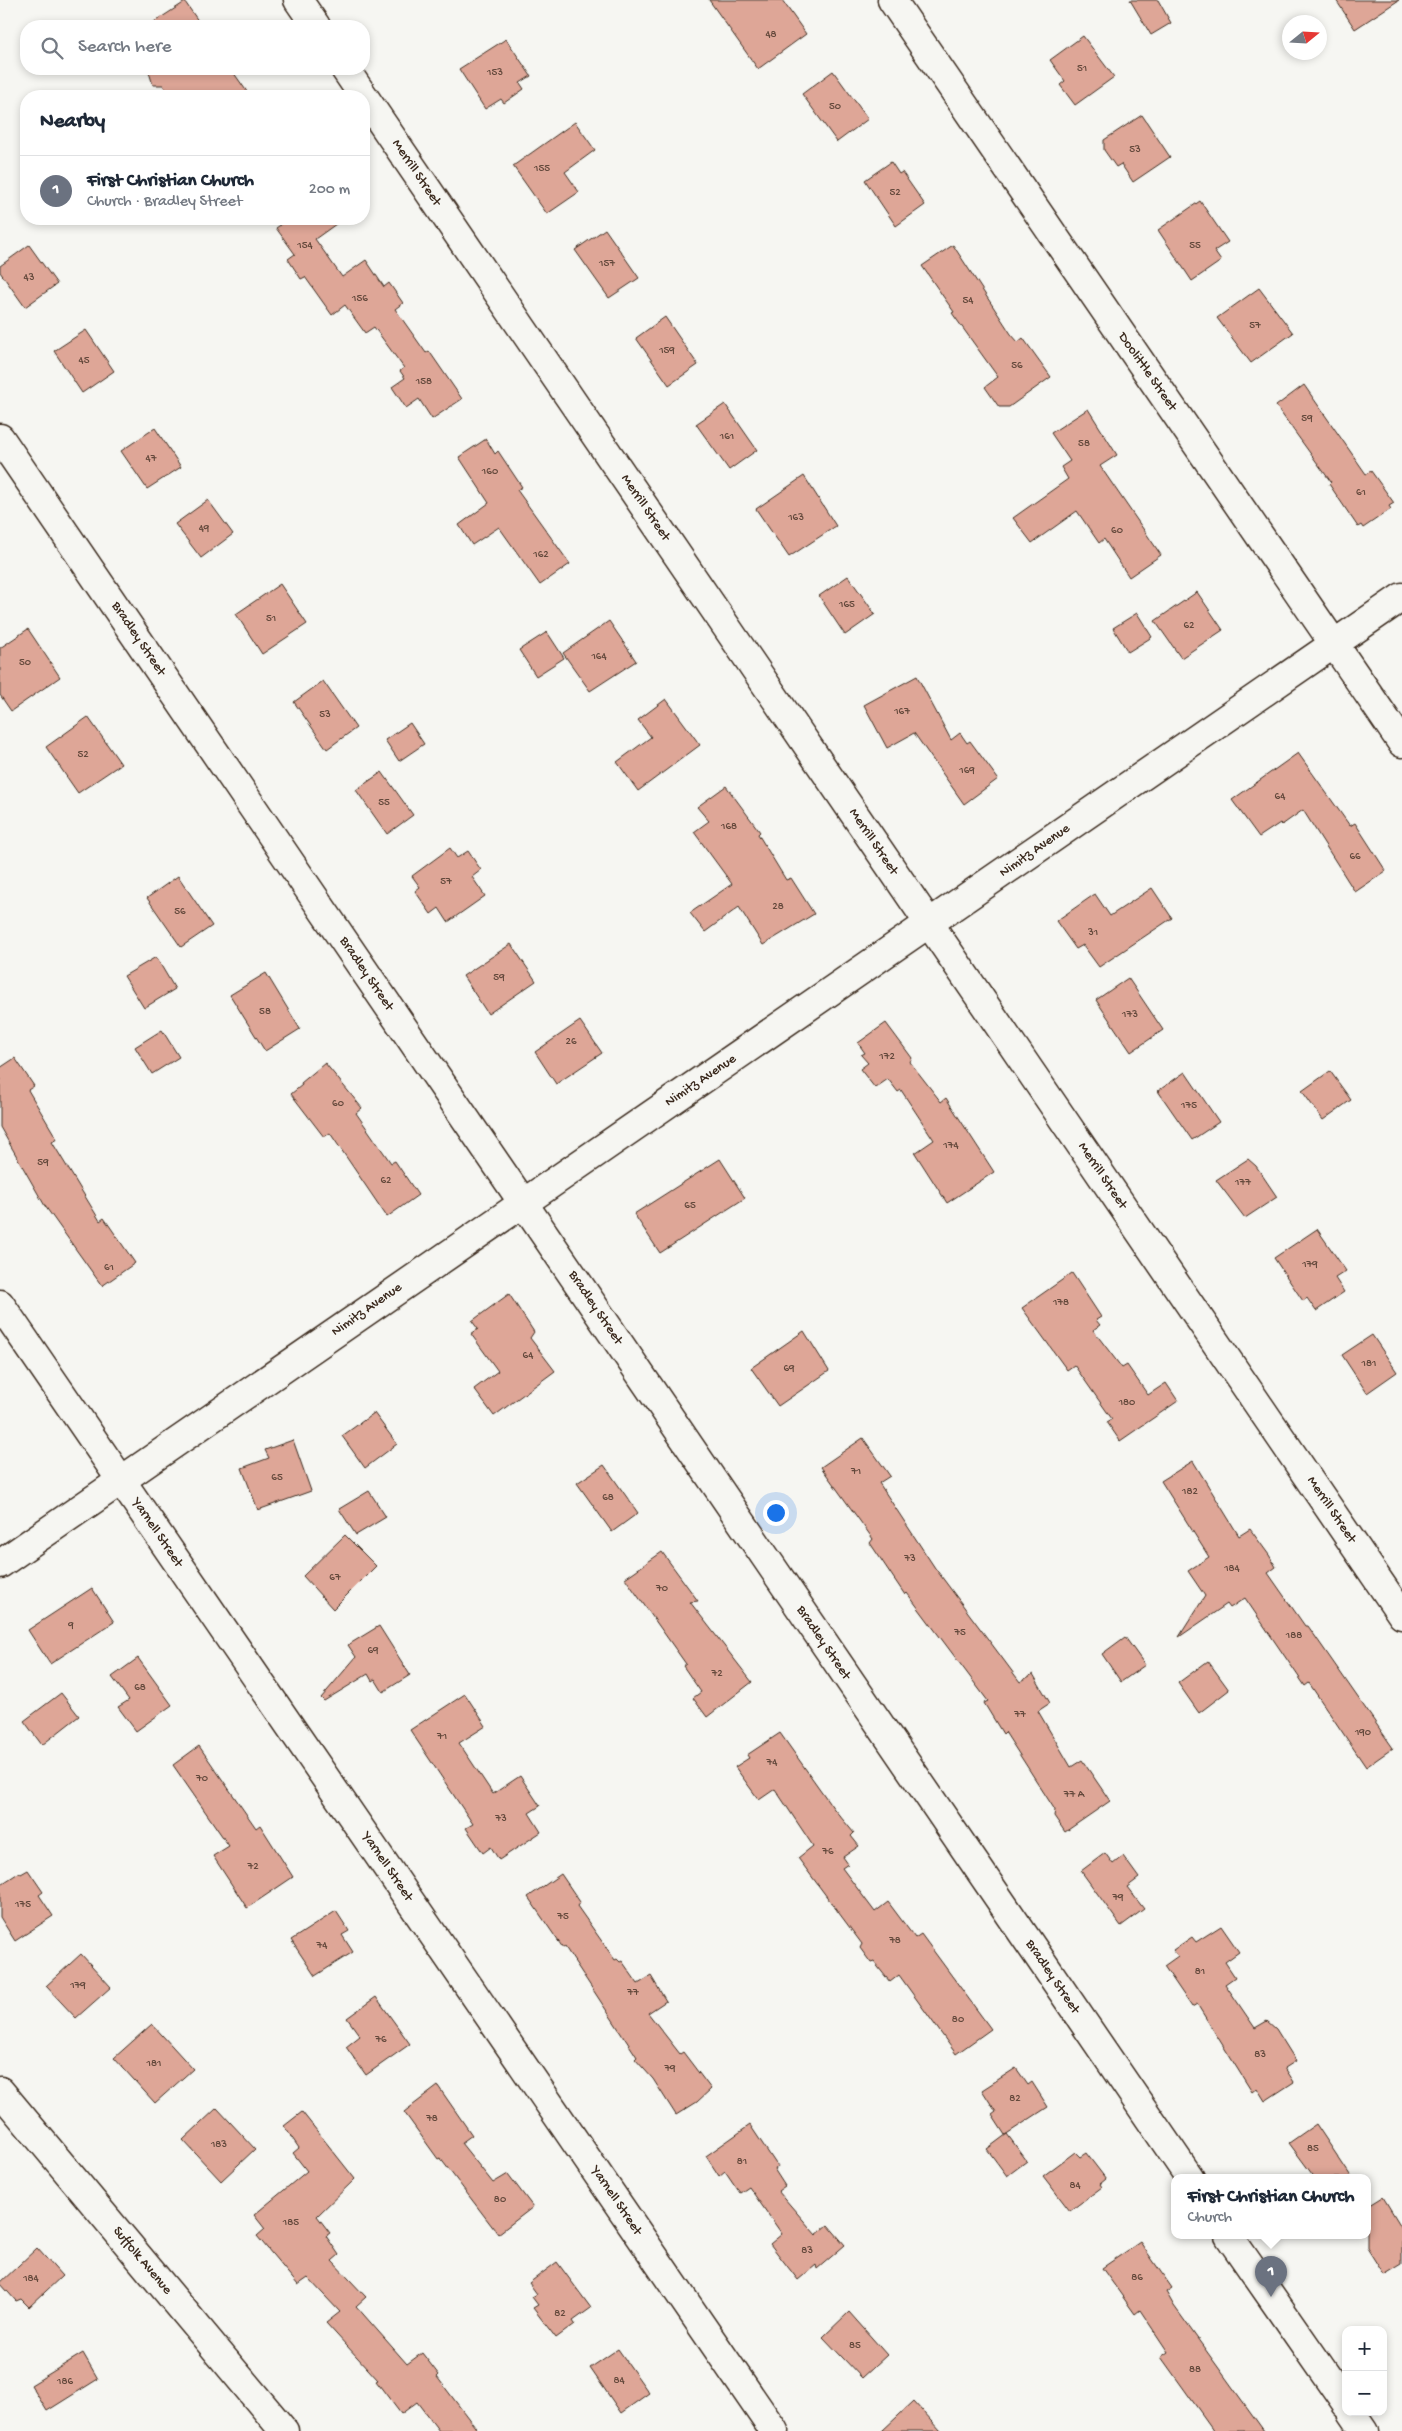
<!DOCTYPE html>
<html lang="en">
<head>
<meta charset="utf-8">
<style>
  :root { --surface:#fff; --page:#f2f2f3; --text:#1f2937; --muted:#747a83; --line:#e0e1e3; --accent:#1a73e8 }
  body { margin:0; font-family:"Gochi Hand",sans-serif; background:var(--page); color:var(--text) }
  .controls { position:absolute; right:15px; bottom:15px; display:grid; overflow:hidden; border-radius:10px; box-shadow:0 2px 8px #0003 }
  .controls button { width:45px; height:45px; display:grid; place-items:center; padding:0; border:0; border-bottom:1px solid var(--line); background:var(--surface); color:var(--text); font:25px sans-serif }
  .compass { position:absolute; left:1282px; top:15px; width:45px; height:45px; border-radius:50%; background:var(--surface); box-shadow:0 2px 8px #0003; rotate:72deg }
  .you { position:absolute; left:775px; top:1512px; width:18px; height:18px; margin:-12px; border:4px solid #fff; border-radius:50%; background:#1a73e8; box-shadow:0 0 0 8px #1a73e833 }
  .badge { display:grid; place-items:center; width:32px; height:32px; border-radius:50%; background:var(--accent); color:#fff; font-size:16px; font-weight:700 }
  .pin { position:absolute; translate:-50% -41px; filter:drop-shadow(0 1px 2px #0008) }
  .pin::after { content:''; position:absolute; top:26px; width:18px; height:15px; background:inherit; clip-path:polygon(0 0,100% 0,50% 100%) }
  .popup { position:absolute; left:1171px; top:2174px; width:200px; height:65px; box-sizing:border-box; display:grid; place-content:center; border-radius:10px; background:var(--surface); filter:drop-shadow(0 1px 4px #0005); font-size:16px; white-space:nowrap; color:var(--muted) }
  .popup b { font-size:19px; color:var(--text) }
  .popup::after { content:''; position:absolute; left:50%; top:100%; margin-left:-10px; border:10px solid transparent; border-top-color:var(--surface) }
  .list { margin:0; padding:0; list-style:none }
  h2 { display:flex; justify-content:space-between; align-items:center; height:65px; margin:0; padding:0 20px; font-size:21px }
  h2 small { font-size:16px; font-weight:400; color:var(--muted) }
  .list li { display:grid; grid-template-columns:32px 1fr auto; gap:15px; align-items:center; box-sizing:border-box; height:70px; padding:0 20px; border-top:1px solid var(--line) }
  .list b { display:block; font-size:19px; white-space:nowrap }
  .list p { margin:0; font-size:16px; white-space:nowrap; color:var(--muted) }
  .list em { font-size:16px; font-style:normal; color:var(--muted) }
  .icon { flex:none; width:28px; height:28px; fill:none; stroke:currentColor; stroke-width:2; stroke-linecap:round; stroke-linejoin:round }
  .map { position:relative; flex:none; width:1402px; height:2431px; overflow:hidden }
  .search { position:absolute; background:var(--surface); box-shadow:0 2px 8px #0003; left:20px; top:20px; width:350px; height:55px; display:flex; align-items:center; gap:12px; box-sizing:border-box; padding:0 18px; border-radius:20px; color:var(--muted); font-size:19px }
  .panel { position:absolute; background:var(--surface); box-shadow:0 2px 8px #0003; left:20px; top:90px; width:350px; height:135px; border-radius:20px }
  .map>svg:first-child { display:block }
</style>
</head>
<body>
<div class="map">
<svg width="1402" height="2431" viewBox="0 0 1402 2431">
  <rect width="100%" height="100%" fill="#f6f6f2"/>
  <filter id="ink" filterUnits="userSpaceOnUse"><feTurbulence type="fractalNoise" baseFrequency=".02" numOctaves="2"/><feDisplacementMap in="SourceGraphic" scale="10" xChannelSelector="R" yChannelSelector="G"/><feConvolveMatrix kernelMatrix="1 2 1 2 8 2 1 2 1" color-interpolation-filters="sRGB"/></filter>
  <g filter="url(#ink)">
    <g fill="#dea697" stroke="#3b2a1e">
      <polygon points="709,0 782,0 806,34 758,69"/>
      <polygon points="1130,0 1158,0 1171,23 1151,35"/>
      <polygon points="1336,0 1399,0 1355,29"/>
      <polygon points="185,2 201,25 205,22 208,26 148,26"/>
      <polygon points="1083,36 1114,77 1075,105 1060,85 1065,81 1050,60"/>
      <polygon points="506,39 531,76 520,83 524,89 504,103 501,99 485,109 459,69"/>
      <polygon points="148,69 231,69 250,96 170,96 163,85 153,85"/>
      <polygon points="833,71 868,119 837,142 802,94"/>
      <polygon points="1142,115 1170,157 1133,182 1121,164 1116,167 1104,150 1104,140"/>
      <polygon points="575,122 595,150 565,172 579,192 547,214 513,166"/>
      <polygon points="891,162 899,174 902,172 925,205 896,226 865,180"/>
      <polygon points="1200,201 1228,242 1214,251 1221,261 1192,281 1158,230"/>
      <polygon points="289,219 343,219 315,239 342,277 366,260 384,287 389,283 403,303 395,309 426,353 429,351 462,399 432,419 419,399 406,408 392,387 405,378 400,371 404,368 374,327 365,333 345,305 332,315 305,277 301,279 288,259 295,254 276,228"/>
      <polygon points="605,229 639,278 609,298 575,250"/>
      <polygon points="29,245 57,284 25,307 0,272 0,266"/>
      <polygon points="953,245 1011,334 1018,342 1023,338 1051,377 1009,407 999,407 985,387 998,377 952,313 954,312 922,266"/>
      <polygon points="1259,288 1293,333 1251,363 1217,318"/>
      <polygon points="665,317 698,365 669,385 636,338"/>
      <polygon points="86,330 114,371 82,393 54,351"/>
      <polygon points="1304,385 1366,474 1371,471 1394,503 1389,506 1391,509 1363,528 1361,525 1358,527 1329,484 1331,482 1276,406"/>
      <polygon points="725,404 757,450 729,470 696,424"/>
      <polygon points="1088,409 1117,455 1100,466 1161,555 1129,577 1104,539 1099,543 1077,511 1032,543 1013,518 1068,479 1061,467 1070,461 1051,433"/>
      <polygon points="155,428 181,467 147,489 121,451"/>
      <polygon points="486,439 495,454 498,451 522,487 517,490 570,564 540,585 499,527 472,545 459,525 489,503 459,457"/>
      <polygon points="804,476 836,526 789,557 756,509"/>
      <polygon points="208,500 233,534 201,558 175,524"/>
      <polygon points="848,576 875,614 845,635 819,596"/>
      <polygon points="280,584 307,624 262,654 236,614"/>
      <polygon points="1197,592 1223,630 1181,658 1155,621"/>
      <polygon points="1137,613 1152,637 1128,652 1113,628"/>
      <polygon points="609,621 636,661 590,691 563,653"/>
      <polygon points="28,629 60,677 11,711 0,695 0,648"/>
      <polygon points="547,632 564,658 536,676 519,650"/>
      <polygon points="917,676 951,740 960,733 967,743 970,741 998,779 964,804 914,733 887,748 864,705"/>
      <polygon points="323,681 356,728 327,749 294,702"/>
      <polygon points="666,699 700,745 638,791 617,762 651,737 638,720"/>
      <polygon points="88,717 121,764 78,793 46,747"/>
      <polygon points="410,723 424,744 399,761 385,740"/>
      <polygon points="1298,753 1350,826 1355,823 1386,871 1355,892 1303,810 1282,825 1280,823 1259,837 1232,800"/>
      <polygon points="382,772 413,815 387,834 356,790"/>
      <polygon points="726,786 760,832 758,834 786,880 791,878 814,914 763,945 739,907 705,932 690,913 732,884 694,832 709,821 697,807"/>
      <polygon points="450,848 457,858 468,851 481,870 472,877 485,896 448,922 439,908 431,914 415,891 420,887 412,876"/>
      <polygon points="178,876 212,926 181,947 147,898"/>
      <polygon points="1152,888 1172,918 1099,967 1083,945 1076,949 1056,921 1095,894 1110,916"/>
      <polygon points="511,944 536,981 488,1014 463,976"/>
      <polygon points="156,957 175,989 144,1008 124,976"/>
      <polygon points="266,973 300,1029 265,1051 230,995"/>
      <polygon points="1128,978 1163,1030 1131,1052 1096,1000"/>
      <polygon points="580,1021 602,1053 556,1084 535,1052"/>
      <polygon points="886,1023 912,1058 910,1062 941,1102 946,1098 994,1172 947,1203 915,1153 934,1140 901,1090 898,1092 888,1079 875,1088 860,1069 868,1063 861,1055 865,1053 858,1043"/>
      <polygon points="162,1030 179,1057 152,1074 135,1047"/>
      <polygon points="15,1058 34,1086 28,1090 57,1139 52,1142 100,1221 104,1218 135,1263 102,1286 45,1206 0,1127 0,1068"/>
      <polygon points="325,1063 362,1108 356,1113 391,1163 395,1161 418,1195 387,1217 330,1133 324,1137 291,1094 302,1085 301,1083"/>
      <polygon points="1330,1071 1351,1100 1323,1120 1302,1091"/>
      <polygon points="1185,1072 1219,1122 1192,1140 1158,1091"/>
      <polygon points="720,1159 745,1198 660,1253 634,1214"/>
      <polygon points="1248,1159 1256,1166 1277,1197 1245,1218 1216,1180"/>
      <polygon points="1317,1229 1346,1271 1335,1278 1344,1292 1316,1311 1307,1298 1303,1301 1274,1258"/>
      <polygon points="1072,1273 1101,1317 1096,1320 1100,1325 1093,1330 1122,1368 1127,1365 1148,1395 1166,1383 1178,1401 1120,1441 1107,1422 1112,1419 1074,1365 1067,1370 1022,1308"/>
      <polygon points="509,1294 534,1332 530,1338 555,1371 494,1416 474,1389 498,1371 471,1334 478,1329 472,1321"/>
      <polygon points="804,1331 829,1371 778,1406 751,1368"/>
      <polygon points="1372,1335 1397,1372 1367,1393 1342,1355"/>
      <polygon points="374,1413 397,1444 365,1468 342,1436"/>
      <polygon points="863,1438 890,1476 879,1483 935,1568 1020,1682 1033,1674 1050,1703 1038,1711 1071,1767 1082,1760 1110,1801 1065,1832 1054,1816 1055,1810 1005,1732 1003,1734 984,1703 988,1701 907,1593 905,1595 870,1543 873,1539 821,1467"/>
      <polygon points="293,1440 311,1491 258,1510 242,1468 269,1458 265,1450"/>
      <polygon points="1193,1461 1239,1536 1250,1529 1269,1555 1276,1567 1268,1573 1305,1626 1308,1626 1393,1748 1366,1767 1309,1683 1305,1686 1245,1598 1230,1608 1227,1604 1179,1637 1205,1596 1188,1571 1209,1557 1161,1481"/>
      <polygon points="604,1465 638,1513 612,1532 577,1483"/>
      <polygon points="369,1491 386,1517 356,1535 339,1509"/>
      <polygon points="345,1535 376,1566 333,1609 303,1576"/>
      <polygon points="662,1552 698,1601 690,1602 752,1682 707,1717 693,1698 701,1692 683,1666 686,1664 625,1578"/>
      <polygon points="92,1588 114,1622 50,1664 28,1630"/>
      <polygon points="379,1626 410,1675 383,1692 375,1679 372,1681 368,1674 324,1701 321,1698 356,1657 348,1645"/>
      <polygon points="1125,1637 1145,1665 1121,1682 1102,1654"/>
      <polygon points="138,1658 172,1705 136,1731 118,1707 129,1700 112,1677"/>
      <polygon points="1208,1661 1229,1690 1199,1713 1178,1683"/>
      <polygon points="61,1693 79,1716 42,1745 24,1721"/>
      <polygon points="465,1694 486,1726 459,1743 493,1794 520,1776 540,1806 529,1813 541,1832 499,1860 491,1847 483,1853 466,1828 473,1824 410,1730"/>
      <polygon points="780,1733 834,1809 854,1833 851,1836 859,1846 843,1857 848,1864 842,1868 875,1912 888,1902 915,1938 921,1934 991,2029 956,2054 899,1975 890,1982 874,1962 871,1963 860,1948 862,1944 798,1858 813,1846 775,1789 759,1800 735,1767 749,1758 747,1755"/>
      <polygon points="199,1746 256,1828 260,1825 293,1877 247,1908 213,1856 229,1846 173,1765"/>
      <polygon points="1105,1853 1113,1864 1123,1856 1139,1878 1127,1887 1144,1909 1121,1926 1081,1871"/>
      <polygon points="28,1870 43,1892 39,1895 53,1916 15,1941 0,1917 0,1885 20,1872 21,1874"/>
      <polygon points="561,1874 580,1902 577,1906 615,1960 617,1959 620,1962 622,1961 638,1984 651,1976 666,2001 648,2013 680,2054 683,2052 711,2089 697,2102 676,2115 653,2079 635,2059 637,2057 565,1947 563,1948 528,1897"/>
      <polygon points="336,1911 349,1931 342,1935 353,1952 315,1976 291,1940"/>
      <polygon points="1221,1926 1239,1952 1225,1962 1235,1977 1225,1984 1255,2028 1267,2021 1276,2029 1296,2061 1285,2068 1294,2082 1265,2101 1257,2088 1252,2092 1197,2004 1192,2007 1164,1966 1178,1956 1173,1950 1192,1937 1196,1942"/>
      <polygon points="81,1954 111,1987 76,2018 46,1986"/>
      <polygon points="376,1997 410,2044 366,2075 346,2047 360,2036 347,2018"/>
      <polygon points="152,2024 193,2069 155,2103 114,2058"/>
      <polygon points="1016,2068 1028,2085 1032,2082 1048,2107 1005,2135 992,2115 996,2112 982,2090"/>
      <polygon points="438,2086 472,2135 461,2143 493,2183 508,2174 533,2207 498,2234 440,2158 438,2159 404,2112"/>
      <polygon points="217,2108 255,2149 221,2181 183,2140"/>
      <polygon points="302,2112 355,2179 317,2216 330,2233 326,2236 339,2255 332,2261 366,2297 356,2306 407,2364 422,2353 439,2375 437,2377 478,2431 439,2431 417,2402 401,2414 376,2381 378,2380 326,2323 340,2312 308,2278 298,2285 257,2236 265,2229 254,2215 307,2171 293,2153 299,2148 284,2126"/>
      <polygon points="1316,2124 1352,2178 1315,2178 1289,2143"/>
      <polygon points="750,2125 778,2167 774,2169 785,2186 778,2191 816,2235 828,2225 845,2245 817,2269 816,2265 798,2280 770,2244 782,2234 749,2187 740,2193 725,2171 719,2176 706,2156"/>
      <polygon points="1007,2134 1027,2161 1007,2176 987,2149"/>
      <polygon points="1075,2152 1080,2157 1086,2153 1106,2179 1100,2184 1102,2187 1070,2211 1043,2176"/>
      <polygon points="1383,2197 1402,2228 1402,2264 1384,2275 1367,2248 1367,2207"/>
      <polygon points="1140,2242 1172,2288 1166,2292 1174,2306 1264,2431 1214,2431 1161,2357 1168,2352 1140,2310 1135,2314 1102,2268"/>
      <polygon points="37,2248 62,2276 29,2307 21,2299 16,2301 0,2283"/>
      <polygon points="557,2262 591,2308 573,2321 575,2324 556,2338 533,2308 538,2305 532,2297 537,2294 529,2283"/>
      <polygon points="849,2312 887,2355 862,2378 823,2337"/>
      <polygon points="618,2349 649,2393 621,2413 590,2368"/>
      <polygon points="83,2353 98,2379 47,2411 31,2385"/>
      <polygon points="914,2401 941,2431 882,2431"/>
    </g>
    <g fill="none" stroke-linecap="round" stroke-linejoin="round">
      <defs>
        <g id="minor">
          <polyline points="298,0 316,26"/>
          <polyline points="892,0 1402,743"/>
          <polyline points="345,69 1402,1615"/>
          <polyline points="0,438 1190,2178"/>
          <polyline points="0,1304 774,2431"/>
          <polyline points="0,1564 1402,597"/>
          <polyline points="1229,2236 1346,2404"/>
          <polyline points="1352,2412 1365,2431"/>
        </g>
        <polyline id="tertiary" points="0,2091 284,2431"/>
      </defs>
      <use href="#minor" stroke="#3b2a1e" stroke-width="31"/>
      <use href="#tertiary" stroke="#3b2a1e" stroke-width="31"/>
      <use href="#minor" stroke="#f6f6f2" stroke-width="28"/>
      <use href="#tertiary" stroke="#f6f6f2" stroke-width="28"/>
    </g>
  </g>
  <g text-anchor="middle" dominant-baseline="central" stroke-width="4" stroke-linejoin="round" paint-order="stroke">
    <g font-size="11" fill="#64493c">
      <text x="771" y="35">48</text>
      <text x="1082" y="69">51</text>
      <text x="495" y="73">153</text>
      <text x="835" y="107">50</text>
      <text x="1135" y="150">53</text>
      <text x="542" y="169">155</text>
      <text x="895" y="193">52</text>
      <text x="305" y="246">154</text>
      <text x="1195" y="246">55</text>
      <text x="607" y="264">157</text>
      <text x="29" y="278">43</text>
      <text x="360" y="299">156</text>
      <text x="968" y="301">54</text>
      <text x="1255" y="326">57</text>
      <text x="667" y="351">159</text>
      <text x="84" y="361">45</text>
      <text x="1017" y="366">56</text>
      <text x="424" y="382">158</text>
      <text x="1307" y="419">59</text>
      <text x="727" y="437">161</text>
      <text x="1084" y="444">58</text>
      <text x="151" y="459">47</text>
      <text x="490" y="472">160</text>
      <text x="1361" y="493">61</text>
      <text x="796" y="518">163</text>
      <text x="204" y="529">49</text>
      <text x="1117" y="531">60</text>
      <text x="541" y="555">162</text>
      <text x="847" y="605">165</text>
      <text x="271" y="619">51</text>
      <text x="1189" y="626">62</text>
      <text x="599" y="657">164</text>
      <text x="25" y="663">50</text>
      <text x="902" y="712">167</text>
      <text x="325" y="715">53</text>
      <text x="83" y="755">52</text>
      <text x="967" y="771">169</text>
      <text x="1280" y="797">64</text>
      <text x="384" y="803">55</text>
      <text x="729" y="827">168</text>
      <text x="1355" y="857">66</text>
      <text x="446" y="882">57</text>
      <text x="778" y="907">28</text>
      <text x="180" y="912">56</text>
      <text x="1093" y="933">31</text>
      <text x="499" y="978">59</text>
      <text x="265" y="1012">58</text>
      <text x="1130" y="1015">173</text>
      <text x="571" y="1042">26</text>
      <text x="887" y="1057">172</text>
      <text x="338" y="1104">60</text>
      <text x="1189" y="1106">175</text>
      <text x="951" y="1146">174</text>
      <text x="43" y="1163">59</text>
      <text x="386" y="1181">62</text>
      <text x="1243" y="1183">177</text>
      <text x="690" y="1206">65</text>
      <text x="1310" y="1265">179</text>
      <text x="109" y="1268">61</text>
      <text x="1061" y="1303">178</text>
      <text x="528" y="1356">64</text>
      <text x="1369" y="1364">181</text>
      <text x="789" y="1369">69</text>
      <text x="1127" y="1403">180</text>
      <text x="856" y="1472">71</text>
      <text x="277" y="1478">65</text>
      <text x="1190" y="1492">182</text>
      <text x="608" y="1498">68</text>
      <text x="910" y="1559">73</text>
      <text x="1232" y="1569">184</text>
      <text x="335" y="1578">67</text>
      <text x="662" y="1589">70</text>
      <text x="71" y="1626">9</text>
      <text x="960" y="1633">75</text>
      <text x="1294" y="1636">188</text>
      <text x="373" y="1651">69</text>
      <text x="717" y="1674">72</text>
      <text x="140" y="1688">68</text>
      <text x="1020" y="1715">77</text>
      <text x="1363" y="1733">190</text>
      <text x="442" y="1737">71</text>
      <text x="772" y="1763">74</text>
      <text x="202" y="1779">70</text>
      <text x="1074" y="1795">77 A</text>
      <text x="501" y="1819">73</text>
      <text x="828" y="1852">76</text>
      <text x="253" y="1867">72</text>
      <text x="1118" y="1898">79</text>
      <text x="23" y="1905">175</text>
      <text x="563" y="1917">75</text>
      <text x="895" y="1941">78</text>
      <text x="322" y="1946">74</text>
      <text x="1200" y="1972">81</text>
      <text x="78" y="1986">179</text>
      <text x="633" y="1993">77</text>
      <text x="958" y="2020">80</text>
      <text x="381" y="2040">76</text>
      <text x="1260" y="2055">83</text>
      <text x="154" y="2064">181</text>
      <text x="670" y="2069">79</text>
      <text x="1015" y="2099">82</text>
      <text x="432" y="2119">78</text>
      <text x="219" y="2145">183</text>
      <text x="1313" y="2149">85</text>
      <text x="742" y="2162">81</text>
      <text x="1075" y="2186">84</text>
      <text x="500" y="2200">80</text>
      <text x="291" y="2223">185</text>
      <text x="807" y="2251">83</text>
      <text x="1137" y="2278">86</text>
      <text x="31" y="2279">184</text>
      <text x="560" y="2314">82</text>
      <text x="855" y="2346">85</text>
      <text x="1195" y="2370">88</text>
      <text x="619" y="2381">84</text>
      <text x="65" y="2382">186</text>
    </g>
    <g font-size="14" fill="#3b2a1e" stroke="#f6f6f2">
      <text transform="translate(416 173) rotate(56)">Merrill Street</text>
      <text transform="translate(1147 372) rotate(55)">Doolittle Street</text>
      <text transform="translate(645 508) rotate(56)">Merrill Street</text>
      <text transform="translate(138 639) rotate(56)">Bradley Street</text>
      <text transform="translate(873 842) rotate(56)">Merrill Street</text>
      <text transform="translate(1035 851) rotate(-35)">Nimitz Avenue</text>
      <text transform="translate(366 974) rotate(56)">Bradley Street</text>
      <text transform="translate(701 1081) rotate(-34)">Nimitz Avenue</text>
      <text transform="translate(1102 1176) rotate(56)">Merrill Street</text>
      <text transform="translate(595 1308) rotate(56)">Bradley Street</text>
      <text transform="translate(367 1310) rotate(-35)">Nimitz Avenue</text>
      <text transform="translate(1331 1510) rotate(56)">Merrill Street</text>
      <text transform="translate(157 1533) rotate(56)">Yarnell Street</text>
      <text transform="translate(823 1643) rotate(56)">Bradley Street</text>
      <text transform="translate(387 1867) rotate(56)">Yarnell Street</text>
      <text transform="translate(1052 1977) rotate(56)">Bradley Street</text>
      <text transform="translate(616 2201) rotate(56)">Yarnell Street</text>
      <text transform="translate(142 2261) rotate(50)">Suffolk Avenue</text>
    </g>
  </g>
</svg>
<div class="controls">
<button>+</button>
<button>−</button>
</div>
<svg class="compass" viewBox="-18 -18 36 36"><path d="M0-13l5 13h-10z" fill="#e53935"/><path d="M0 13l5-13h-10z" fill="#747a83"/></svg>
<div class="you"></div>
<div class="pin badge" style="left:1271px;top:2297px;background:#6b7280">1</div>
<div class="popup"><b>First Christian Church</b>Church</div>
<div class="search"><svg class="icon" aria-label="search" viewBox="0 0 24 24"><circle cx="10" cy="10" r="6"/><path d="M15 15l6 6"/></svg>Search here</div>
<section class="panel">
<h2>Nearby<small></small></h2>
<ul class="list">
<li><span class="badge" style="background:#6b7280">1</span><div><b>First Christian Church</b><p>Church · Bradley Street</p></div><em>200 m</em></li>
</ul>
</section>
</div>
</body>
</html>
